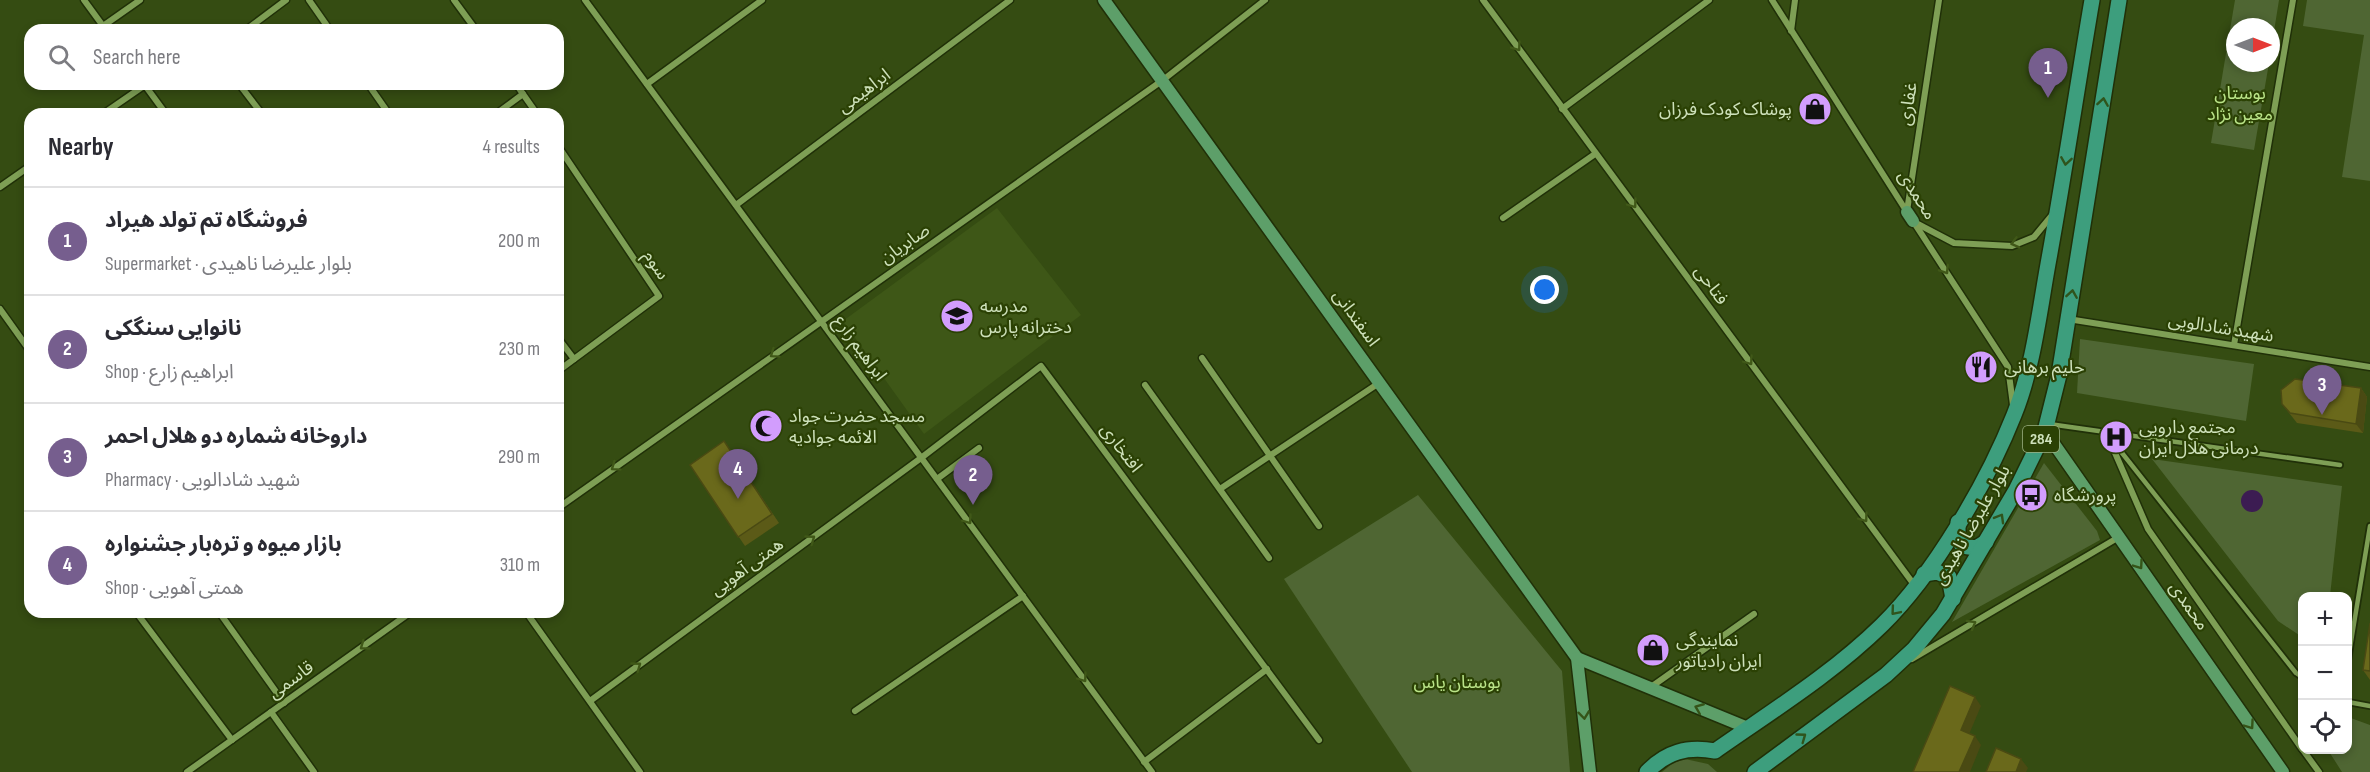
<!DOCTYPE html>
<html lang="en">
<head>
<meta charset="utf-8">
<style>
  :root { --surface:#fff; --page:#f7f7f7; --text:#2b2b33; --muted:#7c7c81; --line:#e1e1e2; --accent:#765e8e }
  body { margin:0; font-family:"Sofia Sans Condensed","Noto Sans Arabic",sans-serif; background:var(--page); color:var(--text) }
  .controls { position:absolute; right:18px; bottom:18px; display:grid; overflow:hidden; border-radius:12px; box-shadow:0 3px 9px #0003 }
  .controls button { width:54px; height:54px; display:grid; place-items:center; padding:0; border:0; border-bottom:2px solid var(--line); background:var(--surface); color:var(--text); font:30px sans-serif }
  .compass { position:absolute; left:2226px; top:18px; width:54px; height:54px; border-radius:50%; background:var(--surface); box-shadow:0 3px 9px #0003; rotate:90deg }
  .you { position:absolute; left:1545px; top:290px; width:21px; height:21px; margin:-15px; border:4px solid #fff; border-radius:50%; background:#1a73e8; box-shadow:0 0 0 9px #1a73e833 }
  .badge { display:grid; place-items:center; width:39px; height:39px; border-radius:50%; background:var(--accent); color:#fff; font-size:20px; font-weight:700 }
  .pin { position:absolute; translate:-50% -50px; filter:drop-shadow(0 2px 3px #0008) }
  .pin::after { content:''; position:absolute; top:32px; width:21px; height:18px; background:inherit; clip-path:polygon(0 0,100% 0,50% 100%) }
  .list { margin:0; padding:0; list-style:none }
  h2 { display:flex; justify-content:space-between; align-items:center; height:78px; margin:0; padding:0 24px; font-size:26px }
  h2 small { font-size:20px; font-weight:400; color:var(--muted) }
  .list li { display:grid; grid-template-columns:39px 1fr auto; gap:18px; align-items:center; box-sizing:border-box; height:108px; padding:0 24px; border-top:2px solid var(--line) }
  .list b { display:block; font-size:22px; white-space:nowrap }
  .list p { margin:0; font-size:20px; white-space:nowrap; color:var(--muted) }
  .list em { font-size:20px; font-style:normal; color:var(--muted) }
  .icon { flex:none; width:33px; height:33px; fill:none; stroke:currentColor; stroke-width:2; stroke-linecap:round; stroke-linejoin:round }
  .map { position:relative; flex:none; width:2370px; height:772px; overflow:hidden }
  .search { position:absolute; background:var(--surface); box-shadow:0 3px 9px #0003; left:24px; top:24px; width:540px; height:66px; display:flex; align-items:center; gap:15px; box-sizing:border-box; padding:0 21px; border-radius:18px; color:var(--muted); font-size:22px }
  .panel { position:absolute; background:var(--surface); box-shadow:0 3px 9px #0003; left:24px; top:108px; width:540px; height:510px; border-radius:18px }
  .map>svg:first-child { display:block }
</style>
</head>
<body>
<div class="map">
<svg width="2370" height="772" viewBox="0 0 2370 772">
  <rect width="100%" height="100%" fill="#354c12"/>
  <polygon fill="#3e5717" points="997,208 1081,315 924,434 843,321"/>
  <g fill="#4f6633">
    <polygon points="2235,0 2279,0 2271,50 2271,27 2235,27 2235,63 2269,63 2254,150 2211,143"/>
    <polygon points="2307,0 2370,0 2370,181 2342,177 2364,35 2303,26"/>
    <polygon points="2080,339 2254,364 2246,421 2077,393"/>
    <polygon points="2152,459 2342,486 2330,596 2302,596 2302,637 2278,621"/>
    <polygon points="2044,463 2097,531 2100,540 1952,622"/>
    <polygon points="1418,495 1562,671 1570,772 1412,772 1284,579"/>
    <polygon points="2348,717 2370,725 2370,772 2342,772 2328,750 2348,750"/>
    <polygon points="1685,759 1708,764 1717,772 1662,772 1673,763"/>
  </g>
  <circle fill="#3c1c52" cx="2252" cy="501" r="11"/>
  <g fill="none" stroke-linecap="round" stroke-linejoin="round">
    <defs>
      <g id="lane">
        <polyline points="2049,424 2340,465"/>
        <polyline points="2111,439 2296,673 2302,677"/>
        <polyline points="2348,660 2370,526"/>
        <polyline points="2348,702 2370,706"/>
      </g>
      <g id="street">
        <polyline points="84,0 106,30"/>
        <polyline points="309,0 330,30"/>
        <polyline points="454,0 476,30"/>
        <polyline points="585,0 1152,772"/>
        <polyline points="1483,0 1915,586"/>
        <polyline points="1772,0 1907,212"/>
        <polyline points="103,26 140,0"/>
        <polyline points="246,30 286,0"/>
        <polyline points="1791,31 1795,0"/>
        <polyline points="144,84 166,114"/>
        <polyline points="239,84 262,114"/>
        <polyline points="368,84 389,114"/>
        <polyline points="516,84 537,114"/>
        <polyline points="647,84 762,0"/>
        <polyline points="1562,109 1709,0"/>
        <polyline points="103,114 145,85"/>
        <polyline points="496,114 523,94"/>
        <polyline points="558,146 659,296 558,371"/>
        <polyline points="0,187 30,166"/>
        <polyline points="736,205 1010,0"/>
        <polyline points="1907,211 1939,0"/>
        <polyline points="1503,218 1595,154"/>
        <polyline points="1913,221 2008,367 2013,405"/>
        <polyline points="1914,222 1954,243 2012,246 2034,237 2053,214"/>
        <polyline points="0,309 30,351"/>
        <polyline points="2068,319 2370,367"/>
        <polyline points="558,338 574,359"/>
        <polyline points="2234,345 2293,0"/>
        <polyline points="1202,358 1319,526"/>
        <polyline points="1145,385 1269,558"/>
        <polyline points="2106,432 2148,529 2302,749"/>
        <polyline points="937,479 979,448"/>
        <polyline points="1220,489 1379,383"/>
        <polyline points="558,508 1163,80 1265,0"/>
        <polyline points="136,612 232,740"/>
        <polyline points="219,612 284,703"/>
        <polyline points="526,612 640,772"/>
        <polyline points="1912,659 2119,537"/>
        <polyline points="1651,687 1754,614"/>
        <polyline points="590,701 921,458 1041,366 1319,740"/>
        <polyline points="855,711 1023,596"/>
        <polyline points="271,712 314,772"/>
        <polyline points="2303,750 2319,772"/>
        <polyline points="1144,762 1267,669"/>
        <polyline points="187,772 411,612"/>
      </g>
      <g id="secondary">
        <polyline points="1104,0 1577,658 1590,772"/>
        <polyline points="1907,212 1913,221"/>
        <polyline points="2045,431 2283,772"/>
        <polyline points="1577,658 1748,728"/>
      </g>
      <g id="primary">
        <polyline points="1958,522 1958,533 1962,546 1976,548 1986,542"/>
        <polyline points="1924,574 1937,572 1949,577 1953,599"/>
        <path d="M 1647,772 C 1666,752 1687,746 1715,751 C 1772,711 1832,674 1882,625 C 1934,574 1987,483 2014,415 C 2033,368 2039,314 2048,264 C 2064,176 2077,88 2092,0"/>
        <polyline points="1755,772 1886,675 1914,649 1943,614 2016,490 2045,431 2059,375 2119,0"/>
      </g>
    </defs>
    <use href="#lane" stroke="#203008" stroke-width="8"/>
    <use href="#street" stroke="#203008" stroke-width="9"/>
    <use href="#secondary" stroke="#203008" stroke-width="15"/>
    <use href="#primary" stroke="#203008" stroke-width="18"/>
    <use href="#lane" stroke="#7e9f55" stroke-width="4.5"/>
    <use href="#street" stroke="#7e9f55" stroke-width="6"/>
    <use href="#secondary" stroke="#5d9f69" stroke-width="12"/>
    <use href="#primary" stroke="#3d9e7d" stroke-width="15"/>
  </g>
  <g fill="#5b5a17">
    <polygon points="2361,388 2367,397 2363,433 2297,423 2282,404"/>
    <polygon points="724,441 779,523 745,546 690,465"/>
    <polygon points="2370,623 2370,680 2363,670"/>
  </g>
  <g fill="#4a4a13">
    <polygon points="2361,388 2367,397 2363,433 2356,424"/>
    <polygon points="1975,697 1981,706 1967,739 1961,730"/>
    <polygon points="1975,736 1981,745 1970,772 1959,772"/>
    <polygon points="2021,759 2028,768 2026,772 2016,772"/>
  </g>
  <g fill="#6a691b" stroke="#4a4a13" stroke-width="1.5">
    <polygon points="2295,379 2361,388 2356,424 2290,413 2282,404 2281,390"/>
    <polygon points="724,441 772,514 738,537 690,465"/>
    <polygon points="2370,623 2370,671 2363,670"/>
    <polygon points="1950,686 1975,697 1961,730 1975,736 1959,772 1913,772"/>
    <polygon points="1996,748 2021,759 2016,772 1986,772"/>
  </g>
  <defs><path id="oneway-chevron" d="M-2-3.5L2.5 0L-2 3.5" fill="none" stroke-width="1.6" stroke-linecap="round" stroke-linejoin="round" transform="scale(1.5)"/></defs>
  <g stroke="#405818">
    <use href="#oneway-chevron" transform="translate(1517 47) rotate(54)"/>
    <use href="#oneway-chevron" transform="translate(1633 204) rotate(54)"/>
    <use href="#oneway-chevron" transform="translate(2015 243) rotate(165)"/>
    <use href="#oneway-chevron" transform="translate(1945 270) rotate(57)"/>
    <use href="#oneway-chevron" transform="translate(774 354) rotate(145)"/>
    <use href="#oneway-chevron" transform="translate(1749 361) rotate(54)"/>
    <use href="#oneway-chevron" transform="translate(615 467) rotate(145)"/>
    <use href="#oneway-chevron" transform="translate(1864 518) rotate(54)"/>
    <use href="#oneway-chevron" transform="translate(968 520) rotate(54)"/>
    <use href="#oneway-chevron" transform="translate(811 539) rotate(-36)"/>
    <use href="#oneway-chevron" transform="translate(1972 624) rotate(-30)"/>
    <use href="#oneway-chevron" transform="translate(364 646) rotate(144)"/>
    <use href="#oneway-chevron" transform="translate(637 666) rotate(-36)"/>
    <use href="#oneway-chevron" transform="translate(1083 678) rotate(54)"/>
  </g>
  <g stroke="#2f541c">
    <use href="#oneway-chevron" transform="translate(2103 102) rotate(-81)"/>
    <use href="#oneway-chevron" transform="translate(2066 161) rotate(99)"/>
    <use href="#oneway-chevron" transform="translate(2072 294) rotate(-81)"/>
    <use href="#oneway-chevron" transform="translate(2000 518) rotate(-60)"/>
    <use href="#oneway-chevron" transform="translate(1895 611) rotate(130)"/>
    <use href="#oneway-chevron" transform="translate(1802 737) rotate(-36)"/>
  </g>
  <g stroke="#355418">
    <use href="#oneway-chevron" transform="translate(2139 565) rotate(55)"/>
    <use href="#oneway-chevron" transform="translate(1699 708) rotate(-158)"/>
    <use href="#oneway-chevron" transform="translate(1584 715) rotate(83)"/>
    <use href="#oneway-chevron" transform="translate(2250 725) rotate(55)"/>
  </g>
  <defs>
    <symbol id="shop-disc" viewBox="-11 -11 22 22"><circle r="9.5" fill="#d29dfd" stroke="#2b4104"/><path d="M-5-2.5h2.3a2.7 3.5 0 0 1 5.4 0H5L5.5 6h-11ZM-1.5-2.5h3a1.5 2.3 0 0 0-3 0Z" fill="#111"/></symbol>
    <symbol id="school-disc" viewBox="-11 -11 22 22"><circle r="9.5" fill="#d29dfd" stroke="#2b4104"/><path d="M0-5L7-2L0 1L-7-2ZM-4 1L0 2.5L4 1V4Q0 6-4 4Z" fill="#111"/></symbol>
    <symbol id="restaurant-disc" viewBox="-11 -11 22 22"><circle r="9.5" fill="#d29dfd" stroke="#2b4104"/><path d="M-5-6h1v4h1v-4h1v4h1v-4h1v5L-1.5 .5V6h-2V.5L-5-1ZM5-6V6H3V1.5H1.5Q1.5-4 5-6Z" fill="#111"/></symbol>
    <symbol id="mosque-disc" viewBox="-11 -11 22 22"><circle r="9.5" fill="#d29dfd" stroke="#2b4104"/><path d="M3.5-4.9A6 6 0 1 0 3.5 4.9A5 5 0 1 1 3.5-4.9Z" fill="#111"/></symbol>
    <symbol id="hospital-disc" viewBox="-11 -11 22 22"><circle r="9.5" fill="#d29dfd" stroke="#2b4104"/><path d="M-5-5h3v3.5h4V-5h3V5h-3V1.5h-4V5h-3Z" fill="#111"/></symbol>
    <symbol id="bus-disc" viewBox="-11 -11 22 22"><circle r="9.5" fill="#d29dfd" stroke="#2b4104"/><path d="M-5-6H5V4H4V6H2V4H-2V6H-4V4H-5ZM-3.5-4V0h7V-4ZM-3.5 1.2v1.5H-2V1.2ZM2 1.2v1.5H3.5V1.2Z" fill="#111"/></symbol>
  </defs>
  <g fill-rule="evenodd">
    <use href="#shop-disc" x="1796" y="90" width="38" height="38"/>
    <use href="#school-disc" x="938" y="297" width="38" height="38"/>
    <use href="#restaurant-disc" x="1962" y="348" width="38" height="38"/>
    <use href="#mosque-disc" x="747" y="407" width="38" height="38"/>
    <use href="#hospital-disc" x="2097" y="418" width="38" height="38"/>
    <use href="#bus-disc" x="2012" y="476" width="38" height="38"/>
    <use href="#shop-disc" x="1634" y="631" width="38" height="38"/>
  </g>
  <g text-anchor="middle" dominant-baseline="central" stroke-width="4.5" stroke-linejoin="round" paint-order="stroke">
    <rect fill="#2b4104" stroke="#9db184" stroke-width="1.5" x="2023" y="426" width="36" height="26" rx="4.5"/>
    <g font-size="16" font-weight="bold" fill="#cee1bb">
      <text x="2041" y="439">284</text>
    </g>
    <g font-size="18" fill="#cee1bb" stroke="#2b4104">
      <text transform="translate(864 91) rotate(-37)">ابراهیمی</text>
      <text transform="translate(1908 104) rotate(-81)">غفاری</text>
      <text transform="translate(1917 195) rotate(57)">محمدی</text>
      <text transform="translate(905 244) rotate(-35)">صابریان</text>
      <text transform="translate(656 265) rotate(56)">سوم</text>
      <text transform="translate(1711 285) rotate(54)">فتاحی</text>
      <text transform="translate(1356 318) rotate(54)">اسفندانی</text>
      <text transform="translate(2221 328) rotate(9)">شهید شادالویی</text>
      <text transform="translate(860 348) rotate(54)">ابراهیم زارع</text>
      <text transform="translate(1121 448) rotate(53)">افتخاری</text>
      <text transform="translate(1972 525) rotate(-60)">بلوار علیرضا ناهیدی</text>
      <text transform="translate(747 567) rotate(-36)">همتی آهویی</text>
      <text transform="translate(2189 606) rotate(55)">محمدی</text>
      <text transform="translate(291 680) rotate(-36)">قاسمی</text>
    </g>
    <g font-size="18" fill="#bae488" stroke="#2b4104">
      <text x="2240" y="93">بوستان<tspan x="2240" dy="21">معین نژاد</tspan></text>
      <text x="1457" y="682">بوستان یاس</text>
    </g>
    <g font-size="18" fill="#cee1bb" stroke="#2b4104" text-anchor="start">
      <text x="1792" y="109" text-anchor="end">پوشاک کودک فرزان</text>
      <text x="980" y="306">مدرسه<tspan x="980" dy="21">دخترانه پارس</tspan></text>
      <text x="2004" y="367">حلیم برهانی</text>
      <text x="789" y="416">مسجد حضرت جواد<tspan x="789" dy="21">الائمه جوادیه</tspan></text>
      <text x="2139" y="427">مجتمع دارویی<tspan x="2139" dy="21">درمانی هلال ایران</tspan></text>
      <text x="2054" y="495">پرورشگاه</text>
      <text x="1676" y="640">نمایندگی<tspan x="1676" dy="21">ایران رادیاتور</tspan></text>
    </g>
  </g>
</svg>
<div class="controls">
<button>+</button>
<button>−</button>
<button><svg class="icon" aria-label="locate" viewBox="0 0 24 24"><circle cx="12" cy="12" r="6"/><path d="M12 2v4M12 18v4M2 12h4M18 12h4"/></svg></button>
</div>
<svg class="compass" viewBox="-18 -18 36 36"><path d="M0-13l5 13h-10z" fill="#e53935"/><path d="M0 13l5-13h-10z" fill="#7c7c81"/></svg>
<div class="you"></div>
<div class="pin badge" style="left:2048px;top:98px">1</div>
<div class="pin badge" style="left:973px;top:505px">2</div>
<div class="pin badge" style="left:2322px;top:415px">3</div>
<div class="pin badge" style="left:738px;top:499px">4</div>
<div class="search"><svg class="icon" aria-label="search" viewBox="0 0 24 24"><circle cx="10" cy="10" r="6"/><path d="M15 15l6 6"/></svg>Search here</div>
<section class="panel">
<h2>Nearby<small>4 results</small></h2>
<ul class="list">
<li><span class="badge">1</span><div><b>فروشگاه تم تولد هیراد</b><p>Supermarket · بلوار علیرضا ناهیدی</p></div><em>200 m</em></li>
<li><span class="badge">2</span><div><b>نانوایی سنگکی</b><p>Shop · ابراهیم زارع</p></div><em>230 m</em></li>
<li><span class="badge">3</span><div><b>داروخانه شماره دو هلال احمر</b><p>Pharmacy · شهید شادالویی</p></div><em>290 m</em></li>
<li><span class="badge">4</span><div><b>بازار میوه و تره‌بار جشنواره</b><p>Shop · همتی آهویی</p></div><em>310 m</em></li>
</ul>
</section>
</div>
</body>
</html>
